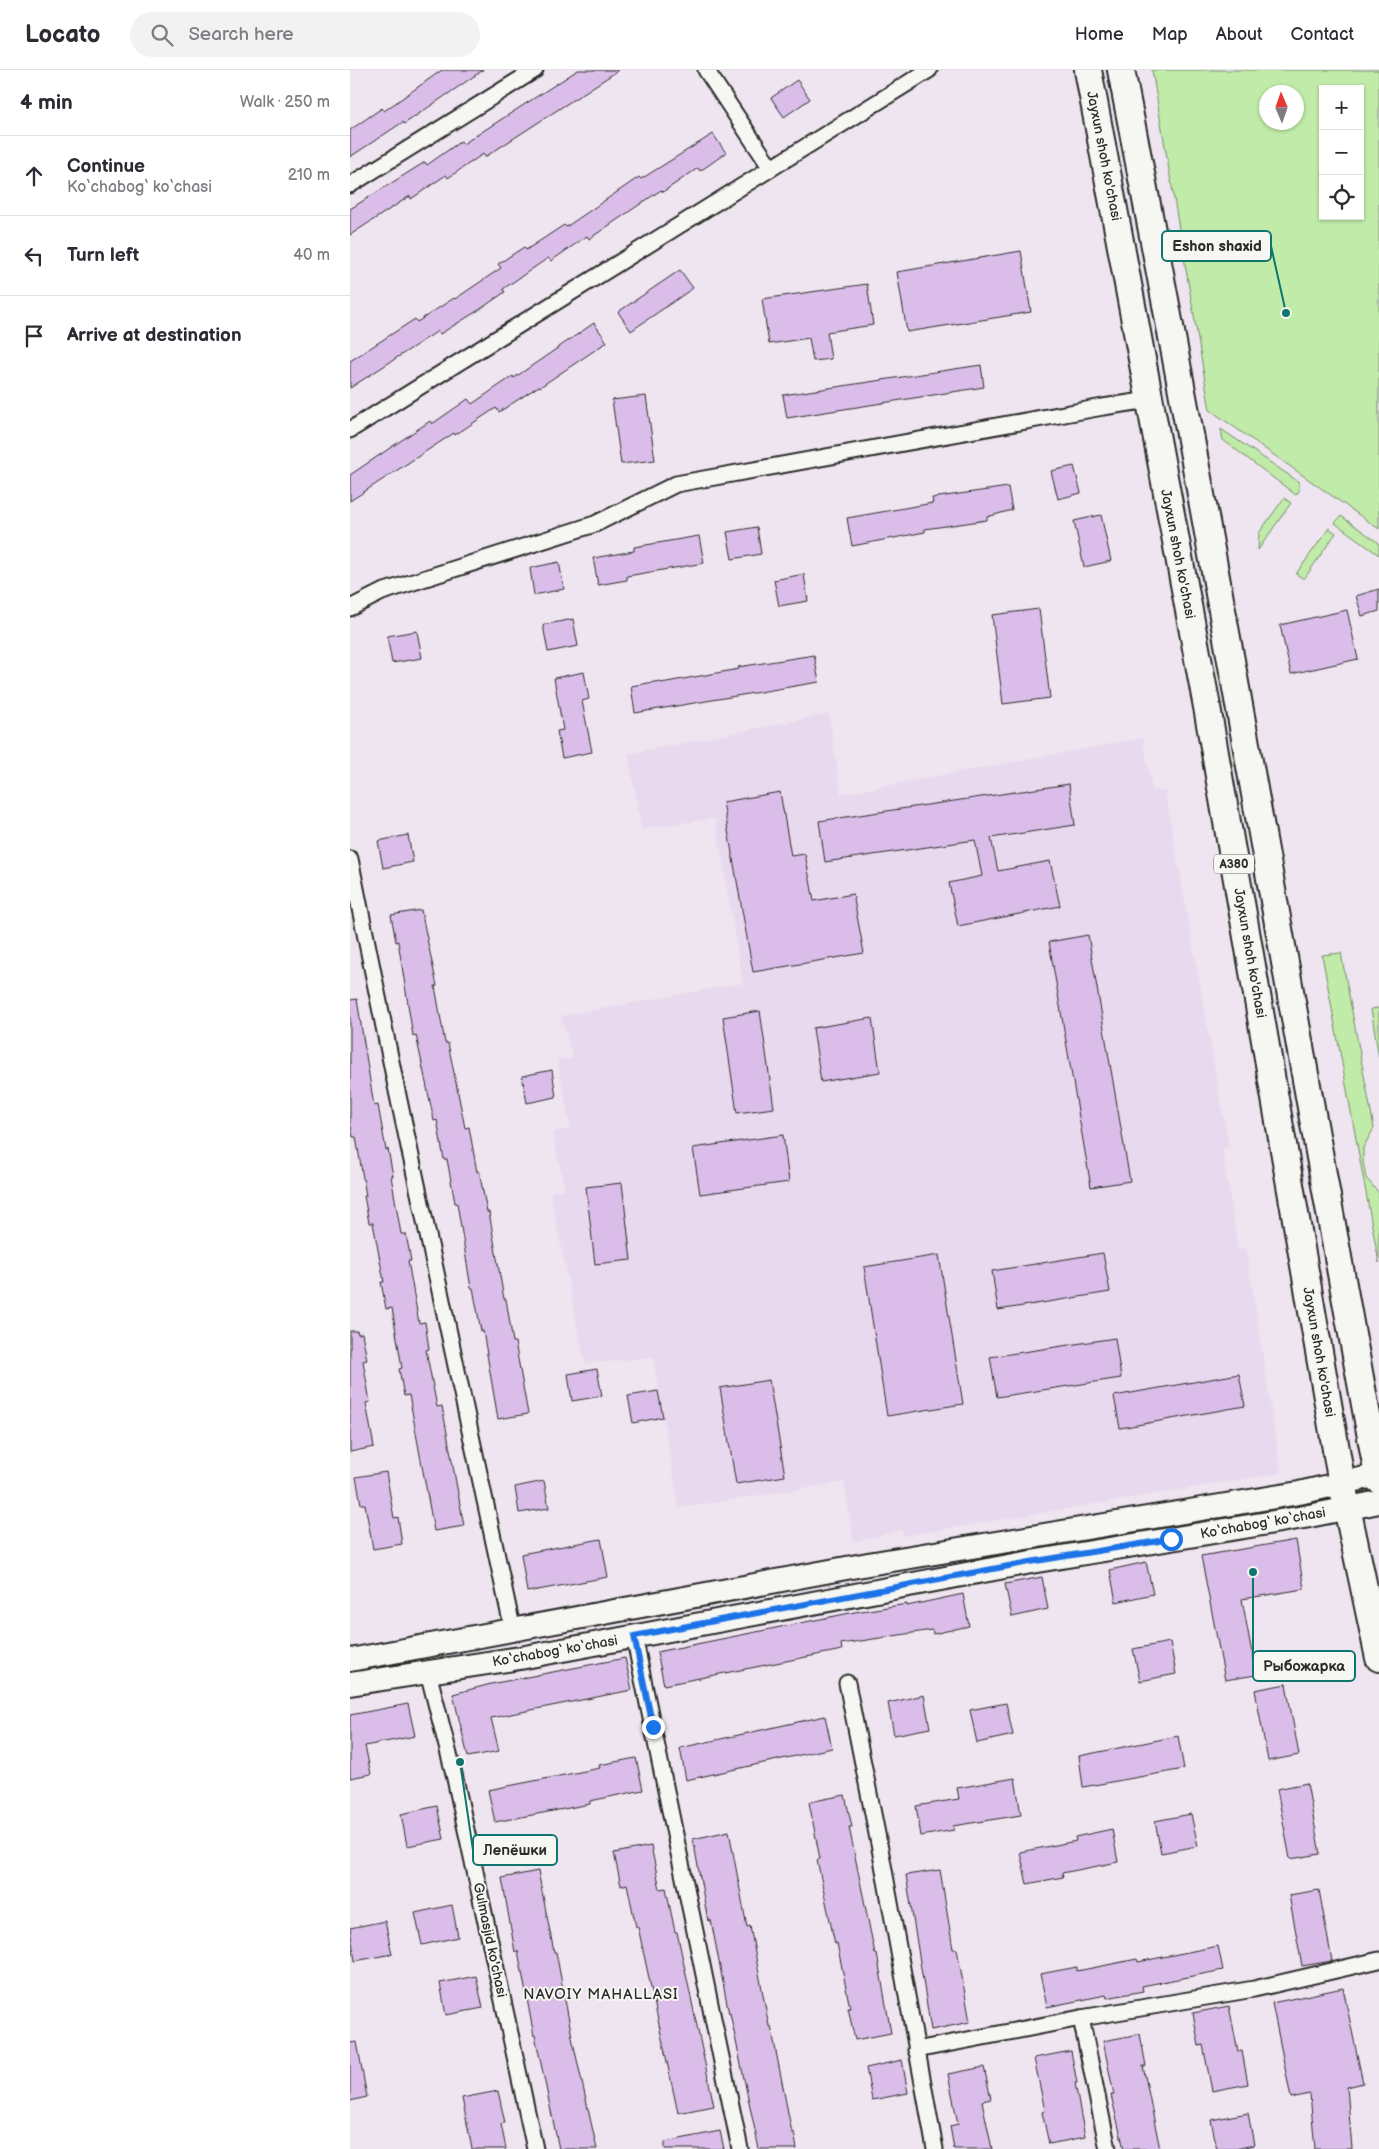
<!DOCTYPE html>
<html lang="en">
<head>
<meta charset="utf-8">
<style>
  :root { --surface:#fff; --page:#f2f2f3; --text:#2b2b33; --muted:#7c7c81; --line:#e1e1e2 }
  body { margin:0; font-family:"Balsamiq Sans",sans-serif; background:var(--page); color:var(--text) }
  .controls { position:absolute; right:15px; top:15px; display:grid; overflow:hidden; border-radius:0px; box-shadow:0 1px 4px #0004 }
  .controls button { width:45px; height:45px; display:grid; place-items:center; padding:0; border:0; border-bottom:1px solid var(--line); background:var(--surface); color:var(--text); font:25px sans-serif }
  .compass { position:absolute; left:909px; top:15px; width:45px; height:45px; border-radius:50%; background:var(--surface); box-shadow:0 1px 4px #0004; rotate:358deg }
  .stop { position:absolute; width:15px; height:15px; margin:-11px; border:4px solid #1a73e8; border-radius:50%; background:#fff }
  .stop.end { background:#1a73e8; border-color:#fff; box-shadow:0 1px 5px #0008 }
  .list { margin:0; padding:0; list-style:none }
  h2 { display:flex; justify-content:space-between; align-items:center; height:65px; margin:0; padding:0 20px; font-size:21px }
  h2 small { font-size:16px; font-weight:400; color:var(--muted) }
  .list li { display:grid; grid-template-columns:32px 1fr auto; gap:15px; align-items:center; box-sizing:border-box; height:80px; padding:0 20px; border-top:1px solid var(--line) }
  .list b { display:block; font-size:19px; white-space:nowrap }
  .list p { margin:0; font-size:16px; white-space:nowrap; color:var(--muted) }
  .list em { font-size:16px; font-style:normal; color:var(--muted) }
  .icon { flex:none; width:28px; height:28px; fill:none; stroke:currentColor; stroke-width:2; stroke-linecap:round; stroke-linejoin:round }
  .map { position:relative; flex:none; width:1029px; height:2079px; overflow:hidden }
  header { display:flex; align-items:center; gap:30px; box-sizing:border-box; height:70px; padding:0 25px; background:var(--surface); border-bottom:1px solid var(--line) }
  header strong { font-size:24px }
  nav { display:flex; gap:28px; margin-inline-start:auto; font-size:18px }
  .search { width:350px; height:45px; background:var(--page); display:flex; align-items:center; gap:12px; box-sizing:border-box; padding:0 18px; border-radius:28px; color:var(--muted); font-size:19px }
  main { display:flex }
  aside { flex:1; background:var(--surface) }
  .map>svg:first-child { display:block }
</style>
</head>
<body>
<header>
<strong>Locato</strong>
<div class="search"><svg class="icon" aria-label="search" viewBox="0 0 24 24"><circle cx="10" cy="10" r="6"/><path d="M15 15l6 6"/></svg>Search here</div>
<nav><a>Home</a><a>Map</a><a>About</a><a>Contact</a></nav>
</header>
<main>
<aside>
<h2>4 min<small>Walk · 250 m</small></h2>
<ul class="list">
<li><svg class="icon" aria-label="ahead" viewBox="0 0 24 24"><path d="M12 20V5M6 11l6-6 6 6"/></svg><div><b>Continue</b><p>Ko‘chabog‘ ko‘chasi</p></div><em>210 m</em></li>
<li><svg class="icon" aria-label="left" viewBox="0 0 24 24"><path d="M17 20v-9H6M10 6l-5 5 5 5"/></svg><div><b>Turn left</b></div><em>40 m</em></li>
<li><svg class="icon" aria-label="arrive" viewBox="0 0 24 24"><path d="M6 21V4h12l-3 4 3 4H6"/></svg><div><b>Arrive at destination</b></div></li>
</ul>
</aside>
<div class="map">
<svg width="1029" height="2079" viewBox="0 0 1029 2079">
  <rect width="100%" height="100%" fill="#eee5f0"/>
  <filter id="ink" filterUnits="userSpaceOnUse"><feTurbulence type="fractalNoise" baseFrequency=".02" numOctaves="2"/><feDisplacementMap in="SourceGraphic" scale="10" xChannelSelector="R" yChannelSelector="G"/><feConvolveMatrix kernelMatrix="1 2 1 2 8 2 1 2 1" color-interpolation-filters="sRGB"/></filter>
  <g filter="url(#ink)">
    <polygon fill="#e8d9ee" points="479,644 491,724 793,668 802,721 815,721 879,1077 872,1079 888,1179 896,1178 931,1403 553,1466 552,1460 504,1472 494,1412 329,1438 303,1287 235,1294 200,1122 215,1119 202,1062 221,1059 207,989 223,989 211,946 393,913 365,748 292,759 278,684"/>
    <g fill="#c0eba8" stroke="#768b6a" fill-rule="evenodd">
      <path d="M 802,0 L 1029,0 L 1029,459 L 860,340 ZM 973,19 L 1010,19 L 1010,146 L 973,146 ZM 946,22 L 946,52 L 916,52 L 916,22 Z"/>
      <polygon points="871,359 949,412 949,421 946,425 873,370"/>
      <polygon points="934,428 941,433 908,480 909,463"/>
      <polygon points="991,446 1029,473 1029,485 985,453"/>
      <polygon points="979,458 986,463 954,509 946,504"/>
      <polygon points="991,883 1024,1058 1013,1078 1013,1092 1016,1108 1029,1123 1029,1193 972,885"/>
      <polygon points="1029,938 1029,988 1021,939"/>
    </g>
    <g fill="#dbbdea" stroke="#2b2b2b">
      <polygon points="92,0 133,0 54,54 53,52 0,87 0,60 32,38 34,41"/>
      <polygon points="228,0 269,0 135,87 133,84 98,108 96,105 61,129 60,126 0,165 0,139 75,92 77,95 111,71 113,74"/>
      <polygon points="447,10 460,29 434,47 421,28"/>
      <polygon points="363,64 376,83 350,101 348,98 313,122 311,120 239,169 237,166 201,191 198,188 153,219 155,222 129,240 90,264 88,261 0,318 0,291 65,249 67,252 104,228 105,229 151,198 148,194 174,177 176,180 214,155 216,157 289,107 291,109"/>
      <polygon points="671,181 681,242 557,262 547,202"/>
      <polygon points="330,200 343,218 281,261 268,242"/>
      <polygon points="517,214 523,255 477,262 481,289 463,291 459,268 419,274 412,229"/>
      <polygon points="244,253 257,272 190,317 189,316 149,342 146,338 105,365 104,363 0,431 0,405 80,351 82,354 118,329 122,334 163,306 164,308"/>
      <polygon points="631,295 634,317 437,348 433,325"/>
      <polygon points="296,326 305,390 271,394 262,330"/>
      <polygon points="724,396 731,423 708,429 701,401"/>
      <polygon points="658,417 662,440 637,447 637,450 575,459 575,462 502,476 497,448 583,433 582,428"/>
      <polygon points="751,445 761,491 734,497 724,451"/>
      <polygon points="407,457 411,484 382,489 377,462"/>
      <polygon points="349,466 354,493 277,506 277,510 248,515 243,488 284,481 284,477"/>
      <polygon points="209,492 214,519 184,525 180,498"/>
      <polygon points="454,504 458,531 429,536 424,510"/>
      <polygon points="1029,519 1029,541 1012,546 1006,526"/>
      <polygon points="689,539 700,628 653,634 642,545"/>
      <polygon points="997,540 1008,589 941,604 930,555"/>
      <polygon points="223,549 228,576 198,582 193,555"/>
      <polygon points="67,561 72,588 42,593 37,566"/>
      <polygon points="464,585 469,612 285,643 281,616 310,611 311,613 389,599 388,597"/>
      <polygon points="234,602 239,629 232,631 242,682 212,688 207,661 213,660 204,608"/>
      <polygon points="719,714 725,755 641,768 648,801 700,791 710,836 608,856 599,813 632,806 625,770 475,792 469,751"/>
      <polygon points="430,722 441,786 455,784 464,831 503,824 514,883 403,902 373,732"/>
      <polygon points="58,765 63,792 33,798 28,771"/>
      <polygon points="71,840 87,916 85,916 95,973 98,973 115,1058 119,1057 127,1102 129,1101 137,1142 139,1142 154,1229 156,1229 163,1272 165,1272 178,1344 148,1349 133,1261 131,1261 123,1218 121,1218 107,1133 105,1133 97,1089 94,1090 87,1050 84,1051 66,965 63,966 48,871 46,872 41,845"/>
      <polygon points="738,865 780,1111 741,1117 699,872"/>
      <polygon points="7,929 24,1036 28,1035 36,1080 38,1079 43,1106 41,1106 51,1164 56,1164 61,1191 58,1191 69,1253 75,1252 79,1279 76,1280 87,1337 92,1336 114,1456 84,1461 59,1325 54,1326 49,1299 52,1298 42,1238 36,1239 31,1212 34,1212 23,1153 19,1153 14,1126 16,1126 6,1067 3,1067 0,1052 0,930"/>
      <polygon points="410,941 424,1038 387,1043 373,947"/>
      <polygon points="522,948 530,1002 471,1012 463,958"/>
      <polygon points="202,1000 206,1027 177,1033 172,1006"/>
      <polygon points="433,1065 439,1112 350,1124 343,1078"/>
      <polygon points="272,1113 281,1190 245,1194 236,1117"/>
      <polygon points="753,1183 760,1222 648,1240 642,1201"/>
      <polygon points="589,1185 613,1334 537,1346 514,1197"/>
      <polygon points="0,1261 7,1261 8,1264 12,1263 17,1290 13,1291 20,1332 16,1333 24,1377 0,1382"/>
      <polygon points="765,1268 771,1308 647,1327 640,1287"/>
      <polygon points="247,1299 252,1326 222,1331 218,1304"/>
      <polygon points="889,1304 895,1336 770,1358 764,1326"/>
      <polygon points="419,1310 435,1406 386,1414 370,1318"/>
      <polygon points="308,1321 313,1347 283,1353 278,1326"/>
      <polygon points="36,1402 44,1448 48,1447 52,1474 23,1479 15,1434 11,1434 6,1407"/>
      <polygon points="194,1411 199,1438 169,1443 165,1417"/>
      <polygon points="251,1469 258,1507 177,1522 171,1484"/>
      <polygon points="946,1470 954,1519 892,1529 906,1605 875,1610 851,1486"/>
      <polygon points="796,1492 803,1524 766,1532 760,1500"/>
      <polygon points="692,1507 698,1539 662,1547 655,1514"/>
      <polygon points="613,1524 619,1556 583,1564 582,1560 491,1574 492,1580 314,1615 307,1582 505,1542 557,1534 557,1536"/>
      <polygon points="820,1572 826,1604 790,1611 783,1579"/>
      <polygon points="275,1588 282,1620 141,1648 149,1681 118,1687 103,1624 141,1614"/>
      <polygon points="936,1614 949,1685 918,1691 905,1620"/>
      <polygon points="574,1625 580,1658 544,1665 538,1633"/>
      <polygon points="656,1633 663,1665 627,1673 620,1640"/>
      <polygon points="58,1634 65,1666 15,1676 21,1704 0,1708 0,1645"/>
      <polygon points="475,1646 482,1678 336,1710 330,1678"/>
      <polygon points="828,1666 834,1699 733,1717 729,1686"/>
      <polygon points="286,1688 293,1720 240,1731 240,1734 145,1752 138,1720 250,1698 249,1695"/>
      <polygon points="665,1708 671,1745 603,1756 604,1760 571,1766 566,1736 609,1729 607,1718"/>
      <polygon points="957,1713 970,1784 940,1789 927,1719"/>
      <polygon points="495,1725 502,1757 499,1757 525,1884 527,1884 541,1963 505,1970 498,1938 500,1938 487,1873 485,1874 467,1790 470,1789 459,1732"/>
      <polygon points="87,1736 94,1769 57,1776 51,1744"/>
      <polygon points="841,1744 848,1776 811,1783 805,1751"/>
      <polygon points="762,1759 768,1792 712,1803 713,1807 677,1814 670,1782 726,1771 725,1767"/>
      <polygon points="379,1761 397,1857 400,1856 419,1956 421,1956 442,2063 444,2062 447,2079 409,2079 380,1943 379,1944 361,1850 358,1851 343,1769"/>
      <polygon points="301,1776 310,1819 316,1818 325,1862 327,1862 364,2036 328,2043 288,1857 286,1857 277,1814 271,1816 264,1783"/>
      <polygon points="590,1800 603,1879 607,1879 620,1952 581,1960 556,1805"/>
      <polygon points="188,1801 204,1882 206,1882 223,1972 247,2079 209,2079 185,1965 184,1966 168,1881 165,1882 152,1808"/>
      <polygon points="969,1820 982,1891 952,1896 939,1825"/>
      <polygon points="102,1835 108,1867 72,1875 65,1843"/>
      <polygon points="35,1851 42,1884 5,1891 0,1858"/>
      <polygon points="868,1876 873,1900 792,1916 793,1921 757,1928 756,1925 697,1937 690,1904 727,1897 727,1901 787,1889 788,1892"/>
      <polygon points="126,1906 133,1938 96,1945 90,1913"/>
      <polygon points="993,1918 1013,2013 997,2017 1002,2079 965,2079 960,2024 941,2028 922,1933"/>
      <polygon points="879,1936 888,1982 892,1981 898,2014 862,2021 853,1975 849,1976 843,1943"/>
      <polygon points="790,1964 796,1996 793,1996 810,2079 774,2079 761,2025 764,2025 753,1971"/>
      <polygon points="7,1972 17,2027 0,2031 0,1973"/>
      <polygon points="721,1981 727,2013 725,2013 735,2067 699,2074 692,2042 695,2041 684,1988"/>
      <polygon points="552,1990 558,2023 522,2030 516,1998"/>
      <polygon points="634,1997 641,2029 632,2031 642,2079 604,2079 600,2056 608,2054 598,2004"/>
      <polygon points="148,2021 155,2053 151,2054 156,2079 122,2079 112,2028"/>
      <polygon points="898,2043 904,2075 885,2079 867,2079 861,2050"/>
      <polygon points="370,2061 374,2079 315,2079 315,2072"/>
    </g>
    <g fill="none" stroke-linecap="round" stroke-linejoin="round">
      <defs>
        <g id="minor">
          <polyline points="356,0 421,98"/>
          <polyline points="0,115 185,0"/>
          <polyline points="0,360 579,0"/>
          <polyline points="0,538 32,522 245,454 326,414 753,337 799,330"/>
          <polyline points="0,789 47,1021 163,1561"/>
          <polyline points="284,1566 390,2079"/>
          <polyline points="78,1602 104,1704 185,2079"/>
          <polyline points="497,1613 532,1789 585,2079"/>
          <polyline points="731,1948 758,2079"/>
          <polyline points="566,1980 731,1948 904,1919 1029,1890"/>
        </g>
        <g id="secondary">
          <polyline points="0,1590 518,1494 949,1423 1028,1405"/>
          <polyline points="0,1614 170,1588 681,1492 954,1447 1029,1432"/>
        </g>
        <g id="trunk">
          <polyline points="738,0 857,637 992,1414 1029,1588"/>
          <path d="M 771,0 C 863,469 941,940 1029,1410"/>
        </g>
      </defs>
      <use href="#minor" stroke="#2b2b2b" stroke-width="19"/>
      <use href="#secondary" stroke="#2b2b2b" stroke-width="26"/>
      <use href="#trunk" stroke="#2b2b2b" stroke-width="30"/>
      <use href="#minor" stroke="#f6f6f2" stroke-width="15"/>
      <use href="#secondary" stroke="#f6f6f2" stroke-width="22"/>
      <use href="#trunk" stroke="#f6f6f2" stroke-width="26"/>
    </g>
  </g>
  <g fill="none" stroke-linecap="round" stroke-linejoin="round" filter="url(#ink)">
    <polyline stroke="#1a73e8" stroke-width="6" points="303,1657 284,1566 680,1492 821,1469"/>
  </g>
  <g text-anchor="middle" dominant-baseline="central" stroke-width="4" stroke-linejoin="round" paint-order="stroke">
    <rect fill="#f6f6f2" stroke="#686867" stroke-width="1" x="864" y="784.5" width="40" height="19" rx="4"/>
    <g font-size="12" font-weight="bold" fill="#2b2b2b">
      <text x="884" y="794">A380</text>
    </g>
    <g font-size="14" fill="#2b2b2b" stroke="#f6f6f2">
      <text transform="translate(754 86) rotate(79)">Jayxun shoh ko'chasi</text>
      <text transform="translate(828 484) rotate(79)">Jayxun shoh ko'chasi</text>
      <text transform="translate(900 883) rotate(80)">Jayxun shoh ko'chasi</text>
      <text transform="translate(969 1282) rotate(80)">Jayxun shoh ko'chasi</text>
      <text transform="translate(913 1453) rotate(-10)">Ko‘chabog‘ ko‘chasi</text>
      <text transform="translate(205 1581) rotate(-10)">Ko‘chabog‘ ko‘chasi</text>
      <text transform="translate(140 1870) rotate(78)">Gulmasjid ko'chasi</text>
    </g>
    <g font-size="15" letter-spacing="1" fill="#2b2b2b" stroke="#f6f6f2">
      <text x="251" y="1924">NAVOIY MAHALLASI</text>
    </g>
  </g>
  <path fill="none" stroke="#0f766e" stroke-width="2" d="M936 243L921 176M903 1502L903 1596M110 1692L123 1780"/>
  <g fill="#0f766e" stroke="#f6f6f2" stroke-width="2">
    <circle cx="936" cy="243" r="5"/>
    <circle cx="903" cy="1502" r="5"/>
    <circle cx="110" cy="1692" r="5"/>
  </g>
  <g fill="#f6f6f2" stroke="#0f766e" stroke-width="2">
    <rect x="812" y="161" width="109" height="30" rx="5"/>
    <rect x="903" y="1581" width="102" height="30" rx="5"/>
    <rect x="123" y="1765" width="84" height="30" rx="5"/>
  </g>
  <g font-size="15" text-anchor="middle" font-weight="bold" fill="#2b2b2b">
    <text x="867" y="181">Eshon shaxid</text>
    <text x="954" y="1601">Рыбожарка</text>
    <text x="165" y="1785">Лепёшки</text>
  </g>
</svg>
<div class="controls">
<button>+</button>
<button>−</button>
<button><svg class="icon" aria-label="locate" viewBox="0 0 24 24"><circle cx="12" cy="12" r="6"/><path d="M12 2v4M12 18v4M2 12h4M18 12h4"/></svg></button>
</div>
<svg class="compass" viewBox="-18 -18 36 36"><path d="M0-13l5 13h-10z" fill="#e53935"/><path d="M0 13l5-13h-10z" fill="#7c7c81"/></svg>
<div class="stop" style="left:821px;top:1469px"></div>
<div class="stop end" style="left:303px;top:1657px"></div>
</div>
</main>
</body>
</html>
